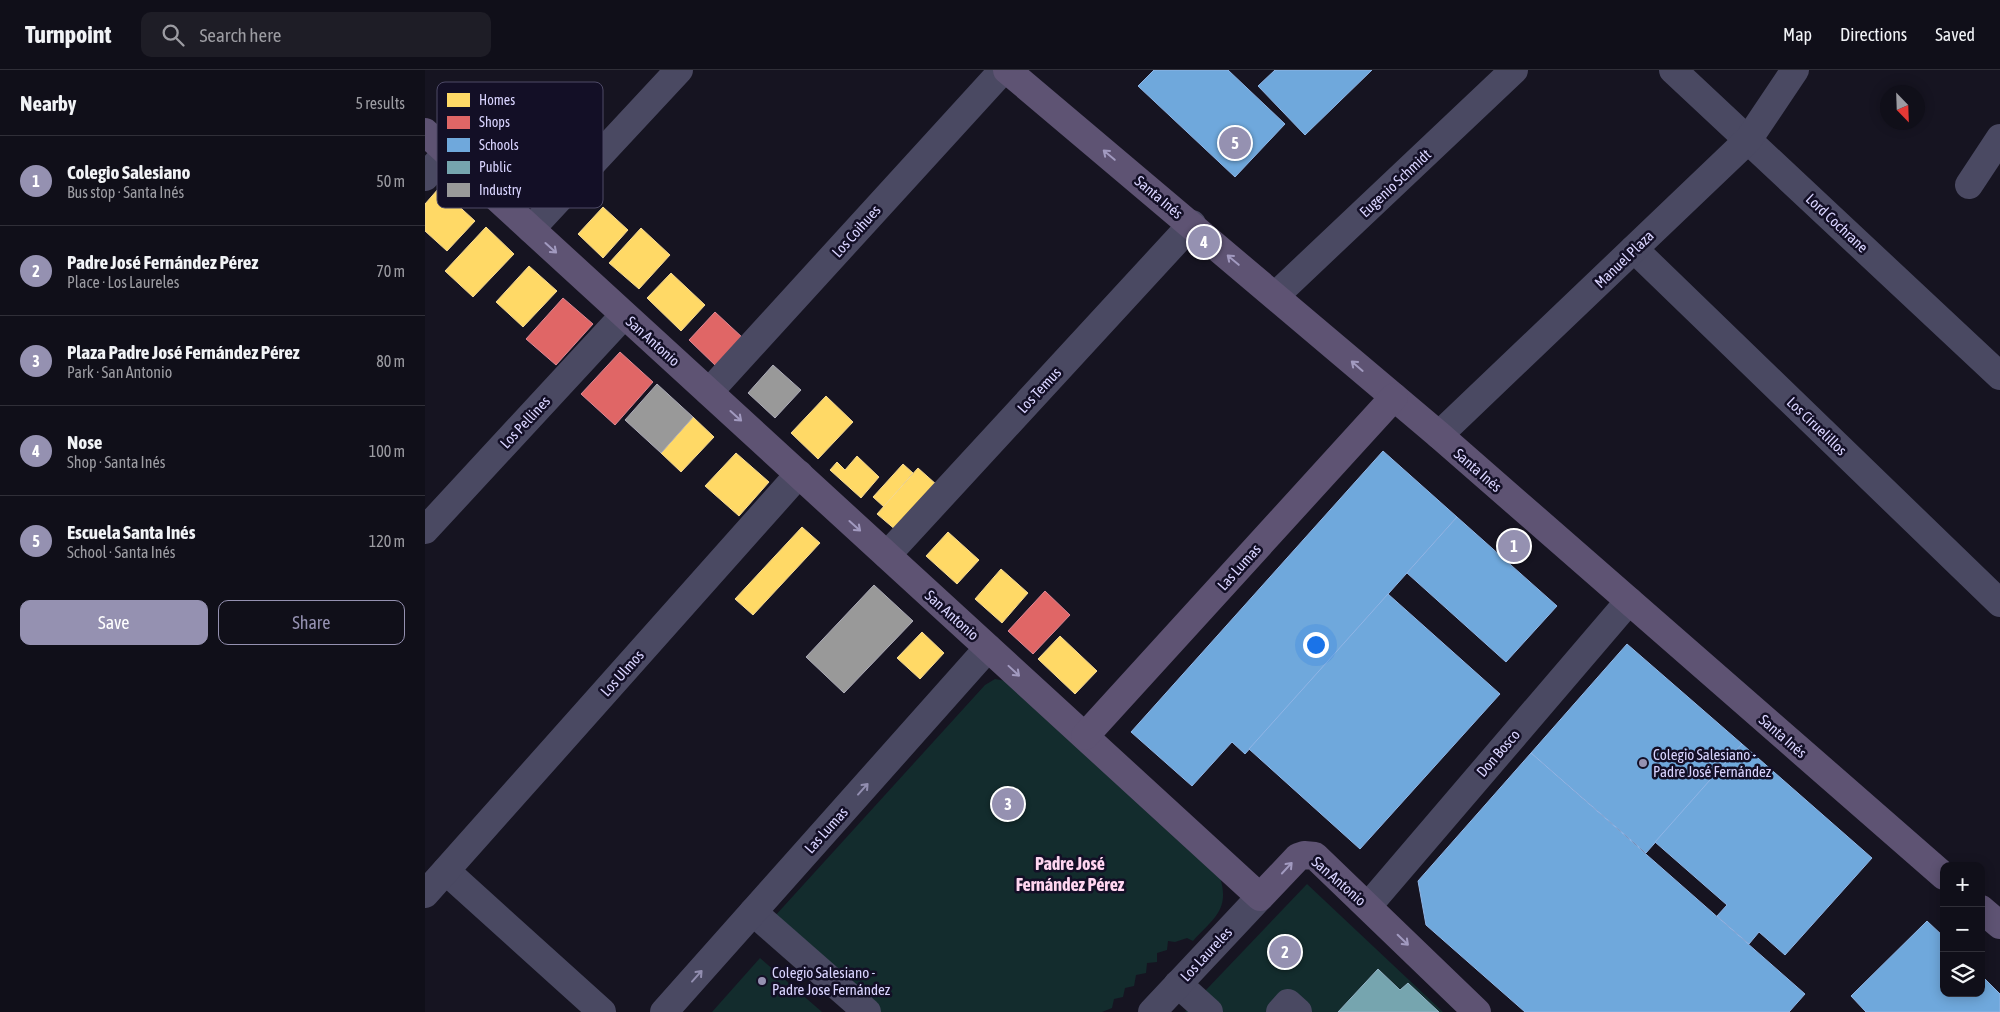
<!DOCTYPE html>
<html lang="en">
<head>
<meta charset="utf-8">
<style>
  :root { --surface:#100f19; --page:#1e1d26; --text:#f1f3f6; --muted:#9c9ca2; --line:#302f38; --accent:#9591b1 }
  body { margin:0; font-family:"Asap Condensed",sans-serif; background:var(--page); color:var(--text) }
  .controls { position:absolute; right:15px; bottom:15px; display:grid; overflow:hidden; border-radius:10px; box-shadow:0 2px 12px #0003 }
  .controls button { width:45px; height:45px; display:grid; place-items:center; padding:0; border:0; border-bottom:1px solid var(--line); background:var(--surface); color:var(--text); font:25px sans-serif }
  .compass { position:absolute; left:1455px; top:15px; width:45px; height:45px; border-radius:50%; background:var(--surface); box-shadow:0 2px 12px #0003; rotate:157deg }
  .you { position:absolute; left:890px; top:574px; width:18px; height:18px; margin:-12px; border:4px solid #fff; border-radius:50%; background:#1a73e8; box-shadow:0 0 0 8px #1a73e833 }
  .badge { display:grid; place-items:center; width:32px; height:32px; border-radius:50%; background:var(--accent); color:#fff; font-size:16px; font-weight:700 }
  .pin { position:absolute; translate:-50% -50%; border:2px solid #fff; box-shadow:0 1px 5px #0006 }
  .list { margin:0; padding:0; list-style:none }
  h2 { display:flex; justify-content:space-between; align-items:center; height:65px; margin:0; padding:0 20px; font-size:21px }
  h2 small { font-size:16px; font-weight:400; color:var(--muted) }
  .list li { display:grid; grid-template-columns:32px 1fr auto; gap:15px; align-items:center; box-sizing:border-box; height:90px; padding:0 20px; border-top:1px solid var(--line) }
  .list b { display:block; font-size:19px; white-space:nowrap }
  .list p { margin:0; font-size:16px; white-space:nowrap; color:var(--muted) }
  .list em { font-size:16px; font-style:normal; color:var(--muted) }
  .actions { display:flex; gap:10px; padding:15px 20px }
  .actions a { flex:1; padding:11px 0; border:1px solid var(--accent); border-radius:10px; text-align:center; font-size:18px; color:var(--accent) }
  .actions .main { background:var(--accent); color:#fff }
  .icon { flex:none; width:28px; height:28px; fill:none; stroke:currentColor; stroke-width:2; stroke-linecap:round; stroke-linejoin:round }
  .map { position:relative; flex:none; width:1575px; height:942px; overflow:hidden }
  header { display:flex; align-items:center; gap:30px; box-sizing:border-box; height:70px; padding:0 25px; background:var(--surface); border-bottom:1px solid var(--line) }
  header strong { font-size:24px }
  nav { display:flex; gap:28px; margin-inline-start:auto; font-size:18px }
  .search { width:350px; height:45px; background:var(--page); display:flex; align-items:center; gap:12px; box-sizing:border-box; padding:0 18px; border-radius:10px; color:var(--muted); font-size:19px }
  main { display:flex }
  aside { flex:1; background:var(--surface) }
  .map>svg:first-child { display:block }
</style>
</head>
<body>
<header>
<strong>Turnpoint</strong>
<div class="search"><svg class="icon" aria-label="search" viewBox="0 0 24 24"><circle cx="10" cy="10" r="6"/><path d="M15 15l6 6"/></svg>Search here</div>
<nav><a>Map</a><a>Directions</a><a>Saved</a></nav>
</header>
<main>
<aside>
<h2>Nearby<small>5 results</small></h2>
<ul class="list">
<li><span class="badge">1</span><div><b>Colegio Salesiano</b><p>Bus stop · Santa Inés</p></div><em>50 m</em></li>
<li><span class="badge">2</span><div><b>Padre José Fernández Pérez</b><p>Place · Los Laureles</p></div><em>70 m</em></li>
<li><span class="badge">3</span><div><b>Plaza Padre José Fernández Pérez</b><p>Park · San Antonio</p></div><em>80 m</em></li>
<li><span class="badge">4</span><div><b>Nose</b><p>Shop · Santa Inés</p></div><em>100 m</em></li>
<li><span class="badge">5</span><div><b>Escuela Santa Inés</b><p>School · Santa Inés</p></div><em>120 m</em></li>
</ul>
<div class="actions"><a class="main">Save</a><a>Share</a></div>
</aside>
<div class="map">
<svg width="1575" height="942" viewBox="0 0 1575 942">
  <rect width="100%" height="100%" fill="#161421"/>
  <g fill="#132c2d">
    <path d="M 570,609 L 581,611 L 795,807 C 805,840 789,848 768,871 L 762,868 L 750,872 L 743,871 L 742,880 L 732,883 L 732,892 L 722,893 L 721,903 L 711,905 L 709,916 L 700,918 L 698,927 L 689,929 L 687,938 L 677,942 L 455,942 L 349,847 L 560,615 Z"/>
    <polygon points="882,814 1018,942 760,942"/>
    <polygon points="335,888 397,942 287,942"/>
  </g>
  <g fill="#ffd966" stroke="#f4d894">
    <polygon points="14,118 50,151 22,181 0,161 0,134"/>
    <polygon points="178,137 203,160 178,188 153,164"/>
    <polygon points="61,157 89,184 48,227 20,201"/>
    <polygon points="216,158 245,185 214,219 184,193"/>
    <polygon points="104,196 132,221 98,257 71,232"/>
    <polygon points="246,203 280,235 256,261 222,228"/>
    <polygon points="401,326 428,352 393,389 366,363"/>
    <polygon points="268,347 289,367 256,402 236,383"/>
    <polygon points="311,383 344,412 314,446 280,416"/>
    <polygon points="432,386 454,407 436,428 405,400 412,392 420,400"/>
    <polygon points="478,394 488,403 459,437 448,427"/>
    <polygon points="493,398 512,415 472,461 452,444"/>
    <polygon points="377,457 395,473 328,545 310,529"/>
    <polygon points="523,462 554,490 532,514 501,486"/>
    <polygon points="576,499 603,523 577,553 550,529"/>
    <polygon points="497,562 519,583 495,609 472,588"/>
    <polygon points="635,566 672,601 650,624 613,589"/>
  </g>
  <g fill="#e06666" stroke="#de8794">
    <polygon points="138,228 168,254 131,295 101,269"/>
    <polygon points="290,242 318,268 292,297 264,270"/>
    <polygon points="195,282 228,312 190,355 156,324"/>
    <polygon points="620,521 645,545 608,584 583,561"/>
  </g>
  <g fill="#6fa8dc" stroke="#8fb5e6">
    <polygon points="729,0 803,0 860,54 810,107 713,16"/>
    <polygon points="850,0 947,0 880,65 833,16"/>
    <polygon points="958,381 1032,447 820,684 807,672 767,716 706,662"/>
    <polygon points="1032,447 1132,536 1081,592 982,503"/>
    <polygon points="963,524 1075,624 935,779 824,679"/>
    <polygon points="1202,574 1317,674 1221,783 1106,683"/>
    <polygon points="1317,674 1447,788 1360,885 1334,862 1324,874 1292,846 1302,835 1230,772"/>
    <polygon points="1106,683 1380,924 1364,942 1100,942 1001,855 993,811"/>
    <polygon points="1502,851 1519,867 1519,923 1556,923 1556,905 1575,924 1575,942 1441,942 1426,926"/>
  </g>
  <polygon fill="#76a5af" stroke="#94b3c7" points="953,899 975,920 983,913 1014,942 913,942"/>
  <g fill="#999" stroke="#acabb8">
    <polygon points="348,295 376,320 350,348 323,323"/>
    <polygon points="232,314 268,347 236,383 200,350"/>
    <polygon points="449,515 488,551 419,623 381,587"/>
  </g>
  <g fill="none" stroke-linecap="round" stroke-linejoin="round">
    <g stroke="#4a4962" stroke-width="28">
      <polyline points="1248,0 1575,306"/>
      <polyline points="0,107 22,82"/>
      <polyline points="1544,115 1575,68"/>
      <polyline points="106,159 254,0"/>
      <polyline points="1209,179 1575,533"/>
      <polyline points="850,226 1089,0"/>
      <polyline points="284,322 578,0"/>
      <polyline points="1014,365 1323,70 1370,0"/>
      <polyline points="0,460 199,245"/>
      <polyline points="462,485 767,154"/>
      <polyline points="21,801 177,942"/>
      <polyline points="0,824 374,404"/>
      <polyline points="943,836 1204,531"/>
      <polyline points="328,842 442,942"/>
      <polyline points="753,914 784,942"/>
      <polyline points="239,942 563,578"/>
      <polyline points="727,942 835,827"/>
      <polyline points="855,942 863,933 873,942"/>
    </g>
    <g stroke="#5e5373" stroke-width="28">
      <polyline points="582,0 1014,365 1519,806"/>
      <polyline points="0,62 835,827 873,787 879,785 890,786 1052,942"/>
      <polyline points="660,666 969,327"/>
      <polyline points="1556,839 1575,855"/>
    </g>
  </g>
  <defs><path id="oneway-shaft" d="M-6 0H5M1.5-3L5.5 0L1.5 3" fill="none" stroke-width="1.6" stroke-linecap="round" stroke-linejoin="round" transform="scale(1.25)"/></defs>
  <g stroke="#a29ac0">
    <use href="#oneway-shaft" transform="translate(684 85) rotate(-140)"/>
    <use href="#oneway-shaft" transform="translate(126 178) rotate(42)"/>
    <use href="#oneway-shaft" transform="translate(808 190) rotate(-140)"/>
    <use href="#oneway-shaft" transform="translate(932 296) rotate(-139)"/>
    <use href="#oneway-shaft" transform="translate(311 346) rotate(42)"/>
    <use href="#oneway-shaft" transform="translate(430 456) rotate(42)"/>
    <use href="#oneway-shaft" transform="translate(589 601) rotate(43)"/>
    <use href="#oneway-shaft" transform="translate(862 798) rotate(-47)"/>
    <use href="#oneway-shaft" transform="translate(978 870) rotate(44)"/>
  </g>
  <g stroke="#928eb0">
    <use href="#oneway-shaft" transform="translate(438 719) rotate(-48)"/>
    <use href="#oneway-shaft" transform="translate(272 906) rotate(-48)"/>
  </g>
  <g fill="#9591b1" stroke="#130f26" stroke-width="2">
    <circle cx="1218" cy="693" r="5"/>
    <circle cx="337" cy="911" r="5"/>
  </g>
  <g text-anchor="middle" dominant-baseline="central" stroke-width="5" stroke-linejoin="round" paint-order="stroke">
    <g font-size="15" fill="#d9d4ff" stroke="#130f26">
      <text transform="translate(970 113) rotate(-43)">Eugenio Schmidt</text>
      <text transform="translate(734 127) rotate(40)">Santa Inés</text>
      <text transform="translate(1412 153) rotate(43)">Lord Cochrane</text>
      <text transform="translate(431 161) rotate(-48)">Los Coihues</text>
      <text transform="translate(1199 189) rotate(-44)">Manuel Plaza</text>
      <text transform="translate(228 271) rotate(42)">San Antonio</text>
      <text transform="translate(614 320) rotate(-47)">Los Temus</text>
      <text transform="translate(100 352) rotate(-47)">Los Pellines</text>
      <text transform="translate(1392 356) rotate(44)">Los Ciruelillos</text>
      <text transform="translate(1053 400) rotate(41)">Santa Inés</text>
      <text transform="translate(814 497) rotate(-48)">Las Lumas</text>
      <text transform="translate(527 545) rotate(42)">San Antonio</text>
      <text transform="translate(197 603) rotate(-48)">Los Ulmos</text>
      <text transform="translate(1358 666) rotate(41)">Santa Inés</text>
      <text transform="translate(1073 683) rotate(-49)">Don Bosco</text>
      <text transform="translate(401 760) rotate(-48)">Las Lumas</text>
      <text transform="translate(914 811) rotate(41)">San Antonio</text>
      <text transform="translate(781 884) rotate(-47)">Los Laureles</text>
    </g>
    <g font-size="15" fill="#d9d4ff" stroke="#130f26" text-anchor="start">
      <text x="1228" y="684">Colegio Salesiano -<tspan x="1228" dy="17">Padre José Fernández</tspan></text>
      <text x="347" y="902">Colegio Salesiano -<tspan x="347" dy="17">Padre Jose Fernández</tspan></text>
    </g>
    <g font-size="18" font-weight="bold" fill="#ffd6f0" stroke="#130f26">
      <text x="645" y="793">Padre José<tspan x="645" dy="21">Fernández Pérez</tspan></text>
    </g>
  </g>
  <rect x="12" y="12" width="166" height="126" rx="8" fill="#130f26" stroke="#4e4a67" stroke-width="1"/>
  <rect x="22" y="23" width="23" height="14" fill="#ffd966"/>
  <rect x="22" y="46" width="23" height="13" fill="#e06666"/>
  <rect x="22" y="68" width="23" height="14" fill="#6fa8dc"/>
  <rect x="22" y="91" width="23" height="13" fill="#76a5af"/>
  <rect x="22" y="113" width="23" height="14" fill="#999"/>
  <g font-size="14" fill="#d9d4ff">
    <text x="54" y="35">Homes</text>
    <text x="54" y="57">Shops</text>
    <text x="54" y="80">Schools</text>
    <text x="54" y="102">Public</text>
    <text x="54" y="125">Industry</text>
  </g>
</svg>
<div class="controls">
<button>+</button>
<button>−</button>
<button><svg class="icon" aria-label="layers" viewBox="0 0 24 24"><path d="M12 4l9 5-9 5-9-5zM3 14l9 5 9-5"/></svg></button>
</div>
<svg class="compass" viewBox="-18 -18 36 36"><path d="M0-13l5 13h-10z" fill="#e53935"/><path d="M0 13l5-13h-10z" fill="#9c9ca2"/></svg>
<div class="you"></div>
<div class="pin badge" style="left:1089px;top:476px">1</div>
<div class="pin badge" style="left:860px;top:882px">2</div>
<div class="pin badge" style="left:583px;top:734px">3</div>
<div class="pin badge" style="left:779px;top:172px">4</div>
<div class="pin badge" style="left:810px;top:73px">5</div>
</div>
</main>
</body>
</html>
